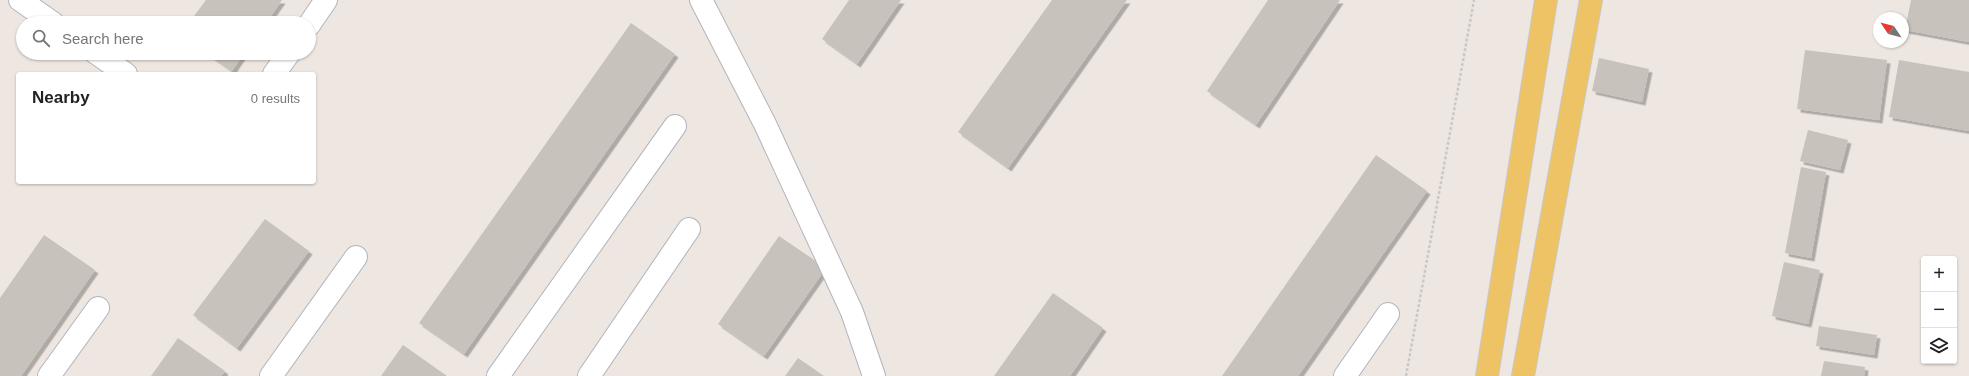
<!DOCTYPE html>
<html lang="en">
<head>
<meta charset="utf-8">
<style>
  :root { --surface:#fff; --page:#f6f6f6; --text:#222; --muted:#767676; --line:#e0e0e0 }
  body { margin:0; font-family:Arial,sans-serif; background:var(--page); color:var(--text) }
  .controls { position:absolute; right:12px; bottom:12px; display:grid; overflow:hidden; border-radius:4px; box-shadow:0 1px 3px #0004 }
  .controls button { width:36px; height:36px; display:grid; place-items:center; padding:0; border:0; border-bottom:1px solid var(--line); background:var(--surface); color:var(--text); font:20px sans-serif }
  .compass { position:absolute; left:1873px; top:12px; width:36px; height:36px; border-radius:50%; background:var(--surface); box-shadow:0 1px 3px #0004; rotate:305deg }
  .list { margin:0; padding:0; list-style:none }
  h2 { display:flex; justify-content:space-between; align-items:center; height:52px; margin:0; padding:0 16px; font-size:17px }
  h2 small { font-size:13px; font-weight:400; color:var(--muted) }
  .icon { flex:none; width:22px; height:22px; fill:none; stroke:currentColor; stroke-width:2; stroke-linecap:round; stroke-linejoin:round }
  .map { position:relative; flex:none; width:1969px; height:376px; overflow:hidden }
  .search { position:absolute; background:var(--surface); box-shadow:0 1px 3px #0004; left:16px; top:16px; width:300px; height:44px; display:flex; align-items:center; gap:10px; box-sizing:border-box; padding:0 14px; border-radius:22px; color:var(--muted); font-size:15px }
  .panel { position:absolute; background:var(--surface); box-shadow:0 1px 3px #0004; left:16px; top:72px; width:300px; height:112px; border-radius:4px }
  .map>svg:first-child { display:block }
</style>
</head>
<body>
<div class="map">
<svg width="1969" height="376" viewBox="0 0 1969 376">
  <defs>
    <filter id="shadow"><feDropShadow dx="3.5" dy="3.5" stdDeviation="0" flood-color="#0004"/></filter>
  </defs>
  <rect width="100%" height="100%" fill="#eee7e1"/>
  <g fill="#c7c2bc" filter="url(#shadow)">
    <polygon points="206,0 282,0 266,23 189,23"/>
    <polygon points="849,0 901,0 857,64 822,39"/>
    <polygon points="1052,0 1127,0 1008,168 958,132"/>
    <polygon points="1268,0 1340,0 1256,125 1207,91"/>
    <polygon points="1911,0 1969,0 1969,42 1905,30"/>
    <polygon points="631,23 675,54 464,354 419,323"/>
    <polygon points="1805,50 1887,60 1879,120 1797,109"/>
    <polygon points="206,53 244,53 232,71"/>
    <polygon points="1599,58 1649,69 1642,102 1592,91"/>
    <polygon points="1899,60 1969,72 1969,131 1889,117"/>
    <polygon points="1808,130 1848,140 1840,170 1800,161"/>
    <polygon points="1376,155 1427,191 1298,376 1222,376"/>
    <polygon points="1801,167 1826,172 1811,258 1785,253"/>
    <polygon points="265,219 309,251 237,348 193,315"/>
    <polygon points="44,235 95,270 21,376 0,376 0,298"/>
    <polygon points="779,236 826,268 764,356 718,324"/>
    <polygon points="1784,262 1820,270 1808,324 1772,316"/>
    <polygon points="1053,293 1103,328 1070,376 994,376"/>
    <polygon points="1819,326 1877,335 1874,355 1816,346"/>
    <polygon points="178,338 225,371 221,376 151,376"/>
    <polygon points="403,345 447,376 381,376"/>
    <polygon points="798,358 824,376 785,376"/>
    <polygon points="1824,361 1865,367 1864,376 1821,376"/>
  </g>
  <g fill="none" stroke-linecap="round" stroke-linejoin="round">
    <defs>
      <g id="minor">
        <polyline points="20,0 53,23"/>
        <polyline points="701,0 765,124 852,312 874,376"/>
        <polyline points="309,25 326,0"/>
        <polyline points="96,53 126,74"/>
        <polyline points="274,74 289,53"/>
        <polyline points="49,376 98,308"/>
        <polyline points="271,376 356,257"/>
        <polyline points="498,376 675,126"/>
        <polyline points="589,376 689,229"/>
        <polyline points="1345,376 1388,314"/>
      </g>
      <g id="major">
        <polyline points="1487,376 1546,0"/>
        <polyline points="1523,376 1591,0"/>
      </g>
    </defs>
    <use href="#minor" stroke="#b1b4bd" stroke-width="24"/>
    <use href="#major" stroke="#c8c8c8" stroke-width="24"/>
    <polyline stroke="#c8c8c8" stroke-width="2.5" stroke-dasharray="3 2" stroke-linecap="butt" points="1406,376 1474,0"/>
    <use href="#minor" stroke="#fff" stroke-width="22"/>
    <use href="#major" stroke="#eec366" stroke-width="22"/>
  </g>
</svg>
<div class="controls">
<button>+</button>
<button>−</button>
<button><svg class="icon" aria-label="layers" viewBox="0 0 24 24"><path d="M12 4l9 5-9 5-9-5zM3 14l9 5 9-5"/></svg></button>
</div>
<svg class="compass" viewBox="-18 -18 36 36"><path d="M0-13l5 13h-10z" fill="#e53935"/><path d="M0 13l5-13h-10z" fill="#767676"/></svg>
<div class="search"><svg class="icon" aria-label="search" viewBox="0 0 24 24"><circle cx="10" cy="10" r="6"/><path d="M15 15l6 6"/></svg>Search here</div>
<section class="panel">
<h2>Nearby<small>0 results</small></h2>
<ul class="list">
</ul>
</section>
</div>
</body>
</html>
